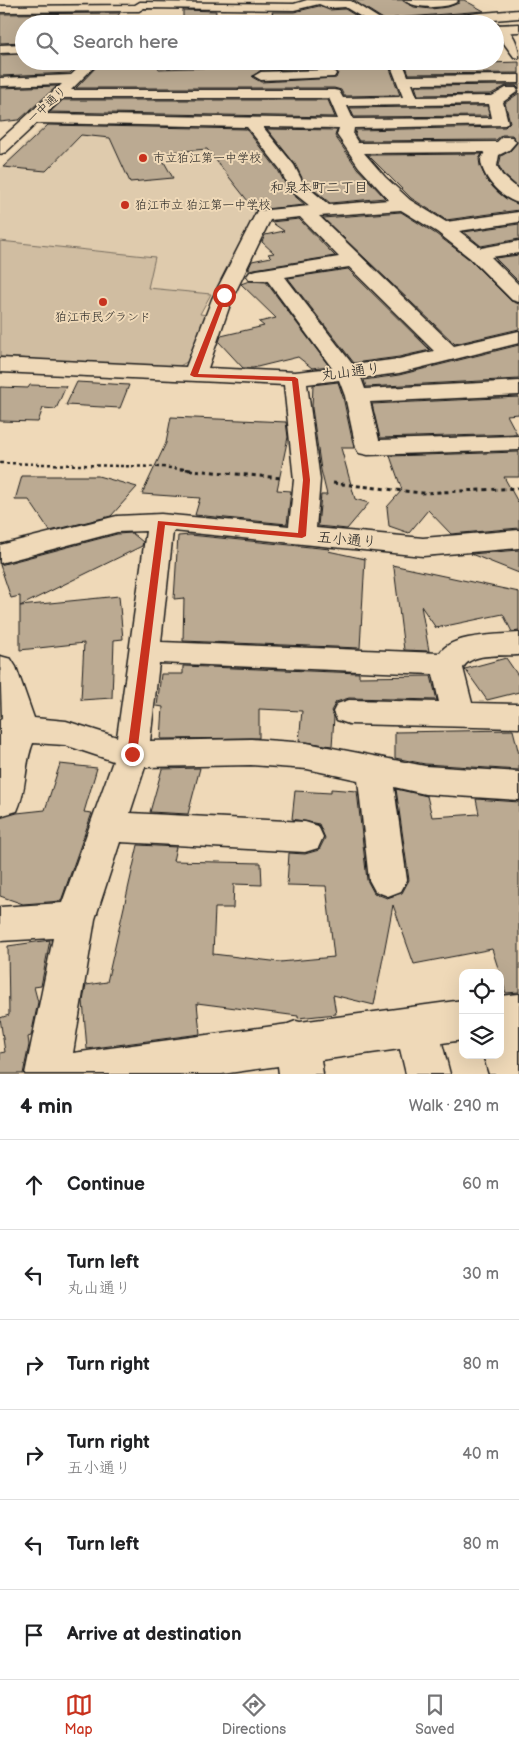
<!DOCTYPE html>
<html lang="en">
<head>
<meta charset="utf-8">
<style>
  :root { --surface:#fff; --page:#f6f6f6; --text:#202124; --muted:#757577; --line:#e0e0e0; --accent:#c8321e }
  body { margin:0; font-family:"Balsamiq Sans","Klee One",sans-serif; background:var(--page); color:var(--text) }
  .controls { position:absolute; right:15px; bottom:15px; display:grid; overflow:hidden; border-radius:10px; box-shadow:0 5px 20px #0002 }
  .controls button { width:45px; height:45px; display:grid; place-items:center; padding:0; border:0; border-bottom:1px solid var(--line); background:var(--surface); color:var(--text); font:25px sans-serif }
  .stop { position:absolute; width:15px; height:15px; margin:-11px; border:4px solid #c8321e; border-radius:50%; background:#fff }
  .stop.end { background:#c8321e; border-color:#fff; box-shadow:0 1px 5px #0008 }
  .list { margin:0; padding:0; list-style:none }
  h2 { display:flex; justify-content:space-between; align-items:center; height:65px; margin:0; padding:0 20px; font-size:21px }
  h2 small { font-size:16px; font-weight:400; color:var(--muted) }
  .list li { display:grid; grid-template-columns:32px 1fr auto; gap:15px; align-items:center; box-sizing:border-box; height:90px; padding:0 20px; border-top:1px solid var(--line) }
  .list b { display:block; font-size:19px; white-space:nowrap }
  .list p { margin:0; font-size:16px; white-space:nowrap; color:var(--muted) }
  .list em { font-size:16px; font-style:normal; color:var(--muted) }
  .icon { flex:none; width:28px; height:28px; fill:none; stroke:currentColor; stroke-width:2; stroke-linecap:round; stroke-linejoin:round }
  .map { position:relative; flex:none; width:519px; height:1074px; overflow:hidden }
  .search { position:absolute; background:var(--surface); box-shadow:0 5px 20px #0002; left:15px; right:15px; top:15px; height:55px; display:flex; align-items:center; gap:12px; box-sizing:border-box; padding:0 18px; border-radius:28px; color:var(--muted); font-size:19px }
  .sheet { height:605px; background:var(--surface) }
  nav { display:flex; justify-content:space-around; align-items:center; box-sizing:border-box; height:70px; border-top:1px solid var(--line); background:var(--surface); font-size:14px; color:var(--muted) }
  nav a { display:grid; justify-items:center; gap:2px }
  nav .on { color:var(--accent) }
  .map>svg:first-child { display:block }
</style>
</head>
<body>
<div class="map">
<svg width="519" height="1074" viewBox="0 0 519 1074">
  <rect width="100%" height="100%" fill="#efd9b8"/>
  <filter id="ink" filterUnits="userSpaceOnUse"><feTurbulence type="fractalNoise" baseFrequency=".02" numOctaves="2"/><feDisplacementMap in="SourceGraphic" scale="10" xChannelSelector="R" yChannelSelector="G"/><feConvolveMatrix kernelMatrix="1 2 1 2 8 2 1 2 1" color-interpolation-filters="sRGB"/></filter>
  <g filter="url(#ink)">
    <polygon fill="#dfcbad" points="53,122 252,123 292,176 245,196 257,214 224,295 148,288 154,257 0,241 0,168 44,125"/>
    <polygon fill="#d0bda1" stroke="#766c5e" points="0,241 155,257 148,288 211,294 200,314 208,315 192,359 176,368 0,357"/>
    <g fill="#bbaa92" stroke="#1c1c1c" fill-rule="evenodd">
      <polygon points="353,0 402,0 414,7 431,9 448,7 459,3 459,0 464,0 484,11 394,18 388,22"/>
      <polygon points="319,6 329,10 345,9 369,24 275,21 272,12 294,12"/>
      <polygon points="183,10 216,11 215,22 183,22"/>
      <polygon points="120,13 111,24 24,24 24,42 0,43 0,14"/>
      <polygon points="24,54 24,61 83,61 70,73 0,76 0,55"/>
      <path d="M 102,61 L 155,61 L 159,69 L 261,66 L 256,61 L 387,61 L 400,95 L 344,96 L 341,90 L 334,88 L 76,88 ZM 329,68 L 336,70 L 338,73 L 336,78 L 261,82 L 252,77 L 261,70 Z"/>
      <polygon points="404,61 452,62 454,64 519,62 519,73 409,74"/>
      <polygon points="519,85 519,89 516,86 506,86 491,94 418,95 415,86"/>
      <polygon points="57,86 19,120 0,122 0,88"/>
      <polygon points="519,93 519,188 503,174 499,166 501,156 510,151 517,143 512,135 502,135 496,140 359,141 355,135 356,130 505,127 510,122 505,103"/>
      <polygon points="63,100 328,100 335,117 50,112"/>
      <polygon points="487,106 490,116 354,117 350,108"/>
      <polygon points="48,125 246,129 278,170 289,191 305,205 255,210 207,149 159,153 173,178 130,182 110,138 81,135 46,171 3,167"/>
      <polygon points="267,129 337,130 335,136 357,168 385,198 330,203 304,182 295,164"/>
      <polygon points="482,154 479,159 480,166 487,181 505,198 519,205 519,210 446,220 411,198 368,155"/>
      <polygon points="401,212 436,234 469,259 511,301 519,304 519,329 455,344 323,218"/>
      <polygon points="299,219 335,256 248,270 252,261 271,257 268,254 274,253 262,242 265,235 284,231 271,222"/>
      <polygon points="519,224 519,239 481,246 464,232"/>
      <polygon points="519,255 519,282 495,258"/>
      <polygon points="348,269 430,350 399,357 354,363 288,278"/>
      <polygon points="249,281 266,282 329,366 312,368 298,357 253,368 243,368 219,342 221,336 264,326 259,322 276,318 241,284"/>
      <polygon points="519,345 519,379 366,387 364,380 399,375"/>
      <polygon points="77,382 129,385 120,408 66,405"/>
      <polygon points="338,382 343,397 354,448 341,448 355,499 369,503 347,529 318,526 321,495 327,495 321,470 312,408 313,385"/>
      <polygon points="30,385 66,386 56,409 43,408 38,422 0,421 0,387 28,388"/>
      <polygon points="519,397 519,414 507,415 517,434 380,438 372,404"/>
      <polygon points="171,417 286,422 288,437 277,490 291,491 287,524 195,515 200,498 142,494 166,443"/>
      <polygon points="519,452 519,477 504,477 519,504 519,528 451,534 428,510 409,533 389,526 387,507 402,490 390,456"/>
      <polygon points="22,476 98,476 137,487 111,516 50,531 29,500 15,500"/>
      <polygon points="132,533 143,542 142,546 20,606 20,596 11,598 0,565 117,534"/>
      <polygon points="190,535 330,549 328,551 365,559 360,648 183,641 184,598 174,599 178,536"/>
      <polygon points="519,550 519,573 471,554"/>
      <polygon points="392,565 519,592 519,631 512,632 503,614 436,628 421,606 429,651 404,650 394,568"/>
      <polygon points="119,596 123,639 114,640 112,698 81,700 84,643 20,650 20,606"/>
      <polygon points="506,658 519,677 519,692 487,700 465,669"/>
      <polygon points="183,666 359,673 359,677 431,676 437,700 349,698 336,702 331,711 334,717 332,746 299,741 302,711 259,709 259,738 161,739 163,707 157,706 161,674 183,674"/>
      <polygon points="513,730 519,754 519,770 425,764 395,758 395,732"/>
      <polygon points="60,764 97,768 84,812 92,813 61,901 23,904 0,896 0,818 17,813 45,810"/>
      <polygon points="200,768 188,814 150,812 162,769"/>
      <polygon points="331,789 357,791 367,880 374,893 387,898 402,893 409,880 396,789 427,796 432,817 479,814 476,799 519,802 519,992 506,993 492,949 414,964 393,905 374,1005 333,995 336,1014 298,1018 298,1016 197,1003 200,1034 87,1049 83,1001 86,985 107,982 138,845 176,847 173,861 261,863 262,885 234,884 233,908 215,908 213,954 280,962 334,957 326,886 287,885 289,853 305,854 319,850 325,838 319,824 292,819 295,791 331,793"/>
      <polygon points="50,940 41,986 34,987 38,1002 31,1036 28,1037 29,1045 23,1074 0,1074 0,1053 5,1052 0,1018 9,1015 8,946"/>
    </g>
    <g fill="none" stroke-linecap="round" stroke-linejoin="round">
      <defs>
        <g id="minor">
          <polygon points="307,0 351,1 388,24 373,24 345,7 329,8 319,4 294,10 144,8 139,11 0,12 0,6 135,5 140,2 294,4"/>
          <path d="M 404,0 L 457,0 L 458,1 C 449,9 413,9 404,0 Z"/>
          <polygon points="519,10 519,18 442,24 388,24 394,20"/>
          <path d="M 500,25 C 513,29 519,46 519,58 L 514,57 L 495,31 L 496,26 Z"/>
          <path d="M 86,61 L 100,61 L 71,90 L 334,90 L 339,91 L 343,98 L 403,97 L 389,61 L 402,61 L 408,76 L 519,75 L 519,83 L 412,84 L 417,97 L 492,96 L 506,88 L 516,88 L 518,91 L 503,102 L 508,122 L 505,125 L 354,128 L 353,135 L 358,143 L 497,142 L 502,137 L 512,137 L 516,142 L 509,150 L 499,155 L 497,166 L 502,175 L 519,190 L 519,203 C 502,199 481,177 481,159 L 485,152 L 364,153 L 385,177 L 410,200 L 446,222 L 519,212 L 519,222 L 459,231 L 481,248 L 519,241 L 519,253 L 491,257 L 519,285 L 519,302 L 512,300 L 470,258 L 437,232 L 401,210 L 319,216 L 454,346 L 519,331 L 519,343 L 399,373 L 361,378 L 365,389 L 519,381 L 519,395 L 370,402 L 379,440 L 519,436 L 519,450 L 368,455 L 359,453 L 356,448 L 345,396 L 339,380 L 307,384 L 320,480 L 316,528 L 423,538 L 519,530 L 519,548 L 423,556 L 173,531 L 161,642 L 440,653 C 451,634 499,635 519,633 L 519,655 C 503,656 471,652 463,668 L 472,703 L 519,704 L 519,728 L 349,724 L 337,720 L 333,712 L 337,704 L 349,700 L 439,702 L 433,674 L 159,663 L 150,741 L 251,739 L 307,743 L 425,766 L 519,772 L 519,800 L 425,794 L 394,787 L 407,880 L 401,891 L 388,896 L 375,891 L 369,880 L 358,780 L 307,769 L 251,765 L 145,767 L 130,813 L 305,822 L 318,826 L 323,837 L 318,848 L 305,852 L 120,842 L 95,919 L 73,1053 L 288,1024 L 296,1021 L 300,1022 L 463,1000 L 463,1040 L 442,1043 L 450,1074 L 406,1074 L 400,1049 L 321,1060 L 323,1074 L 279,1074 L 278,1066 L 222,1074 L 25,1074 L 53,938 L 0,941 L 0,907 L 62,903 L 113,761 L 65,745 L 33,743 C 24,765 27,790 17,811 L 0,816 L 0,720 L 2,719 L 0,656 L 11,659 L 16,667 L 34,718 L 66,721 L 117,737 L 146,531 L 117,532 L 0,563 L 0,545 L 117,516 L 161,514 L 289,526 L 294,480 L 284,385 L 0,372 L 0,358 L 186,367 L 212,299 L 257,211 L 310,206 L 290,190 L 280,169 L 247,127 L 37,123 L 6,152 L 0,154 L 0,140 L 62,84 L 0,86 L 0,78 L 71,75 ZM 62,98 L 329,98 L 338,119 L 46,114 ZM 489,104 L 492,118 L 353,119 L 347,106 ZM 263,127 L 339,128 L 337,135 L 359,167 L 389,200 L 329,205 L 303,183 L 294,165 ZM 300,217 L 339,257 L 257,270 L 250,272 L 247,276 L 250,280 L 267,280 L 332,368 L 295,372 L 208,368 L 232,299 L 270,220 ZM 349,267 L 434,351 L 399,359 L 353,365 L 285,277 Z"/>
          <polygon points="329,70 334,71 336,74 334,77 261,80 254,76 261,72"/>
          <polygon points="519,994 519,1074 489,1074 483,1055 500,1055 500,996"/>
        </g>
        <g id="major">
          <polygon points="519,24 519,32 495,33 495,25"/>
          <polygon points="24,44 24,52 0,53 0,45"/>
        </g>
      </defs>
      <use href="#minor" stroke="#1c1c1c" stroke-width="3"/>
      <use href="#major" stroke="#1c1c1c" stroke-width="3"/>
      <polyline stroke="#1c1c1c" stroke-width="2.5" stroke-dasharray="3 3" stroke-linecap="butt" points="0,463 161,467 193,470"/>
      <g stroke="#1c1c1c" stroke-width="3" stroke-dasharray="4 4" stroke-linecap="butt">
        <polyline points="180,469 282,478"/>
        <polyline points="333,483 422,493 519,488"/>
      </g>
      <use href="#minor" fill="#efd9b8" fill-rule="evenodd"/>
      <use href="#major" fill="#efd9b8" fill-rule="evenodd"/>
    </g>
  </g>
  <polygon fill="#c8321e" points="224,293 227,295 198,374 295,377 298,379 310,480 306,536 302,538 165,525 137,754 132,758 127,754 158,521 298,533 303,480 292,381 194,377 190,375 222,295"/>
  <g fill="#c8321e" stroke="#efd9b8" stroke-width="2">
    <circle cx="143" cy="158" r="5"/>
    <circle cx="125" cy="205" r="5"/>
    <circle cx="103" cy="302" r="5"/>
  </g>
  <g text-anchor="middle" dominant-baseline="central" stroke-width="4" stroke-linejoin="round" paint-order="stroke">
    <g font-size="12" fill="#1c1c1c" stroke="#efd9b8">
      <text transform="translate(47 105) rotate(-42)">一中通り</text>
    </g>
    <g font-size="12" fill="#1c1c1c" stroke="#efd9b8" text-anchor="start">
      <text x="153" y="158">市立狛江第一中学校</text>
      <text x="135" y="205">狛江市立 狛江第一中学校</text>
      <text x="103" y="317" text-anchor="middle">狛江市民グランド</text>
    </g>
    <g font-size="14" fill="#1c1c1c" stroke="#efd9b8">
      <text x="319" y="187">和泉本町二丁目</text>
    </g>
    <g font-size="15" fill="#1c1c1c" stroke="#efd9b8">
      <text transform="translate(351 372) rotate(-7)">丸山通り</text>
      <text transform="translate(347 540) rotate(5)">五小通り</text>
    </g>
  </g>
</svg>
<div class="controls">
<button><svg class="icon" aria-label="locate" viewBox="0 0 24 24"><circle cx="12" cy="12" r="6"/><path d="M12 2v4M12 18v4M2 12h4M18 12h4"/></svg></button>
<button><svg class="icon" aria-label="layers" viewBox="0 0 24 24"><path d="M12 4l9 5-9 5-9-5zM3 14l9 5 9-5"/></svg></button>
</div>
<div class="stop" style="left:224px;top:295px"></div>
<div class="stop end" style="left:132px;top:754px"></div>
<div class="search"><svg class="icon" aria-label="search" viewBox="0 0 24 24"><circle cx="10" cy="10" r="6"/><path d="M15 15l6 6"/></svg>Search here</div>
</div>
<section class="sheet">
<h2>4 min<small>Walk · 290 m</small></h2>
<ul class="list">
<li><svg class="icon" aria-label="ahead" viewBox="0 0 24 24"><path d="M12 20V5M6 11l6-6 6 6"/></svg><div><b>Continue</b></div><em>60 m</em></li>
<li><svg class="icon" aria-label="left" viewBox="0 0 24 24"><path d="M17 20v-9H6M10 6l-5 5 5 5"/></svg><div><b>Turn left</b><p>丸山通り</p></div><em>30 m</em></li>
<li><svg class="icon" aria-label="right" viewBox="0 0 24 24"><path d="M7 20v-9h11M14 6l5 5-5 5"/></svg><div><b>Turn right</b></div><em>80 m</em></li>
<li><svg class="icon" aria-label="right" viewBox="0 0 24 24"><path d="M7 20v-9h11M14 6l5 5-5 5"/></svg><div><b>Turn right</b><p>五小通り</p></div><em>40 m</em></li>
<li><svg class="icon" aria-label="left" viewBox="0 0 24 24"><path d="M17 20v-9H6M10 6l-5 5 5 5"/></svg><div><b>Turn left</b></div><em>80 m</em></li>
<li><svg class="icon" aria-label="arrive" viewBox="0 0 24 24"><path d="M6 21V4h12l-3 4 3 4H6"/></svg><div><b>Arrive at destination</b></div></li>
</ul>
</section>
<nav>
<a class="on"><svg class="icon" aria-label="map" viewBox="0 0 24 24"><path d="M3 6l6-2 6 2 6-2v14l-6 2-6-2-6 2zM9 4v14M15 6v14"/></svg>Map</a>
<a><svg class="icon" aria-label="directions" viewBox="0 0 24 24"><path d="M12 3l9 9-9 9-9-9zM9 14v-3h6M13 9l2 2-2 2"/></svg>Directions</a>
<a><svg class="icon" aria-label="saved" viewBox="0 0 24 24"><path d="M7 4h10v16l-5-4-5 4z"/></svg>Saved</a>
</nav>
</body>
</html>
